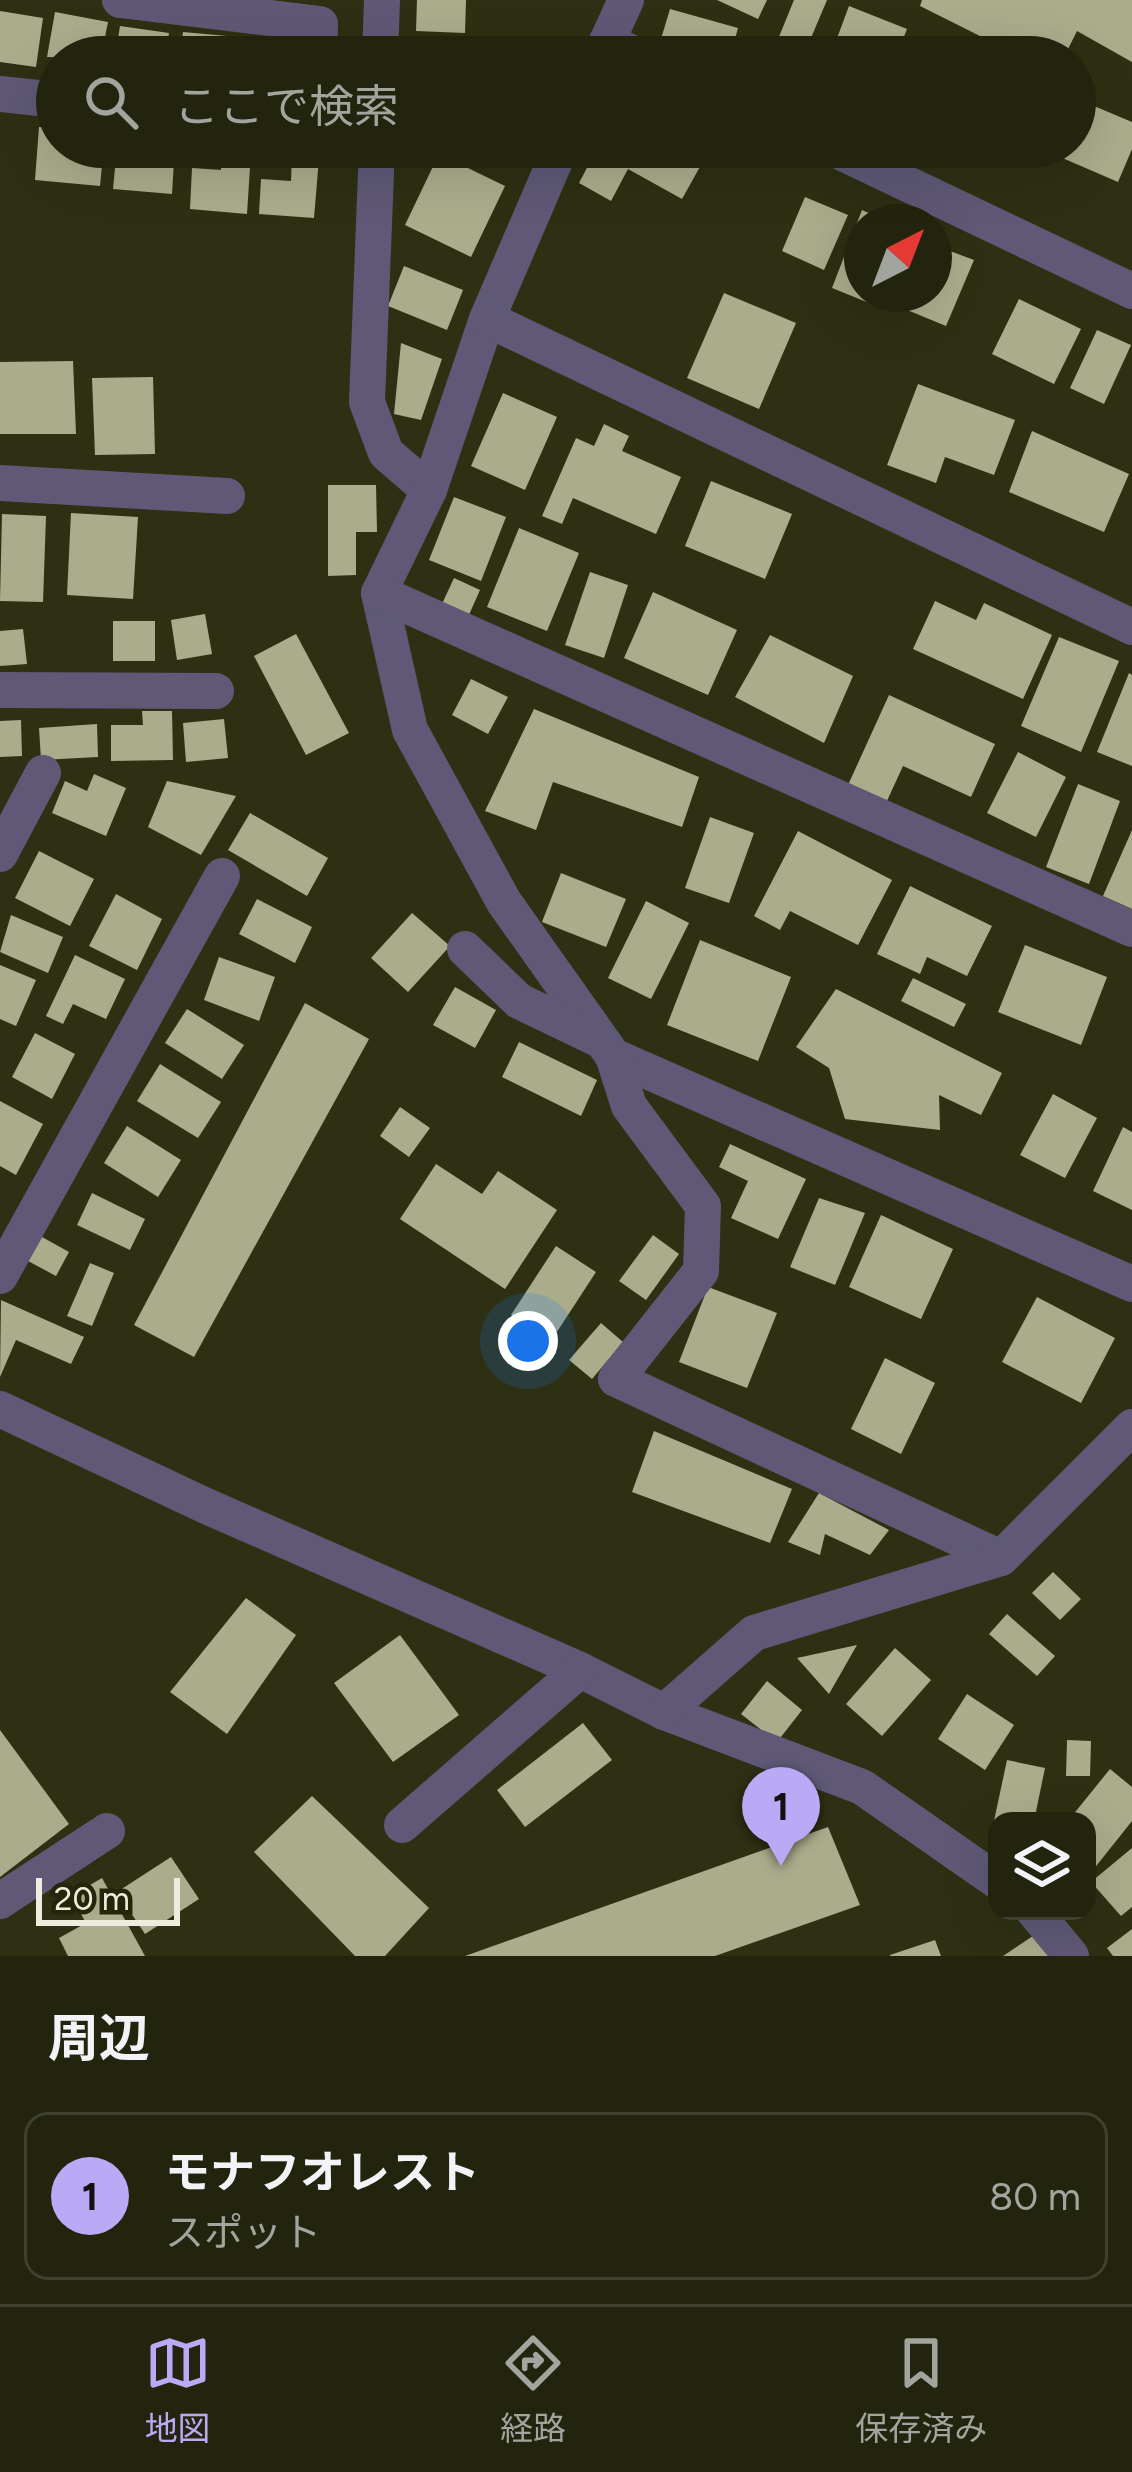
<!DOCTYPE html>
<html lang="ja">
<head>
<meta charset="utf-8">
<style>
  :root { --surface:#22240e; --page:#2e301c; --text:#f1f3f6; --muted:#a2a49e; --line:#3f412e; --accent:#baaaf6 }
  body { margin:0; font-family:Figtree,"Noto Sans JP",sans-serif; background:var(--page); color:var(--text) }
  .controls { position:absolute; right:36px; bottom:36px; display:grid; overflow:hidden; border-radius:24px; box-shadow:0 12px 48px #0002 }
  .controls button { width:108px; height:108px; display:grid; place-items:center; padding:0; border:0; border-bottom:3px solid var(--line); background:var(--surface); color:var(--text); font:60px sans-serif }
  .compass { position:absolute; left:844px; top:204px; width:108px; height:108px; border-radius:50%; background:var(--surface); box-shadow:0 12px 48px #0002; rotate:42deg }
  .scale { position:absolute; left:36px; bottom:30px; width:144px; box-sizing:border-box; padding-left:12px; border:6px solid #eceddc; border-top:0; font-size:33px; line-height:42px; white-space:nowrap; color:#eceddc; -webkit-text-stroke:9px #242609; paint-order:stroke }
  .you { position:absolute; left:528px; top:1341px; width:42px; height:42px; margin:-30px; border:9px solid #fff; border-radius:50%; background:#1a73e8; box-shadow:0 0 0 18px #1a73e833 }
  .badge { display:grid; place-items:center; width:78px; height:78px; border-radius:50%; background:var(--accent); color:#111; font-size:39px; font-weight:700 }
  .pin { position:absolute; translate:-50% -99px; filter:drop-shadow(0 3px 6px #0008) }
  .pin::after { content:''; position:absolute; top:63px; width:42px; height:36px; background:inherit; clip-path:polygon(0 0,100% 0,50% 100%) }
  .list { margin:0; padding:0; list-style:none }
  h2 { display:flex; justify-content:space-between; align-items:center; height:156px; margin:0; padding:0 48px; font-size:51px }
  h2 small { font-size:39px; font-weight:400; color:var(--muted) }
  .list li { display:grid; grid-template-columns:78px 1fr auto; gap:36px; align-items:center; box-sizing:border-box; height:168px; margin:0 24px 24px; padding:0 24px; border:3px solid var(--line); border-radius:24px }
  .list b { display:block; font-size:45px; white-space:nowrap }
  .list p { margin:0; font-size:39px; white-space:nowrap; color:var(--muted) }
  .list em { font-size:39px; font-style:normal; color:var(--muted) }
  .icon { flex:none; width:66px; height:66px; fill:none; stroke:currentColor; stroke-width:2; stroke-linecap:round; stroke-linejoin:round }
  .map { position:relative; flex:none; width:1132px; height:1956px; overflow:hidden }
  .search { position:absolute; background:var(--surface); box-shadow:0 12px 48px #0002; left:36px; right:36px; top:36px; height:132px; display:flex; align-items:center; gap:30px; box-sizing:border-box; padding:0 42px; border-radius:66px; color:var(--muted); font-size:45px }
  .sheet { height:348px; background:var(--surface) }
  nav { display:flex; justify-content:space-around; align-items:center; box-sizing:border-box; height:168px; border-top:3px solid var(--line); background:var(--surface); font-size:33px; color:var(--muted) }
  nav a { display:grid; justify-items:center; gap:6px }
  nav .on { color:var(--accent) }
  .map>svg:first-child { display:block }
</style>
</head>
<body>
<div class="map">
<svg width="1132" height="1956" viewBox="0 0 1132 1956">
  <rect width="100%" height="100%" fill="#2e3013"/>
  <g fill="#aaad8c">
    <polygon points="417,0 466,0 465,33 416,31"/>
    <polygon points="717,0 767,0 758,19"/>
    <polygon points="794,0 827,0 803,57 779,57 772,54"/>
    <polygon points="922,0 1132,0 1132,62 1077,31 1064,57 1022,57 920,6"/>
    <polygon points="849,6 907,29 896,57 830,57"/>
    <polygon points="670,9 738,28 730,57 661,39"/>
    <polygon points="0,11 43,18 36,67 0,62"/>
    <polygon points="55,12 108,22 101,57 47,57"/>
    <polygon points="120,26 169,33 165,57 115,57"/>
    <polygon points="183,32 227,36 226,57 180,57"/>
    <polygon points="243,43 287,45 287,57 243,57"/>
    <polygon points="1075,98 1132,122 1132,149 1118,182 1037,147 1075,147"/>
    <polygon points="39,127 57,128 57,147 65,147 65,151 103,155 100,186 35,180"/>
    <polygon points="117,147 146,147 146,159 174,161 172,194 113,189"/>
    <polygon points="598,147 711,147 682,199 628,169 611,201 579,183"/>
    <polygon points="221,151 251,152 247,214 190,209 192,168 221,170"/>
    <polygon points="439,154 505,186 471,257 405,225"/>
    <polygon points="292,156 319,158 314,218 259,214 261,179 291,181"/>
    <polygon points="805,197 848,215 824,270 782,251"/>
    <polygon points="862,210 889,222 862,222 862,294 879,294 874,305 832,288"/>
    <polygon points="934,245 974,260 946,326 895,305 899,294 934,294"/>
    <polygon points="404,266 463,290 447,330 388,306"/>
    <polygon points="724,293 796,323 759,409 687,378"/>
    <polygon points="1019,299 1081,329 1054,384 992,354"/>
    <polygon points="1097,330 1131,345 1104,404 1070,388"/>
    <polygon points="401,343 442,359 421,420 394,414"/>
    <polygon points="73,361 76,434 0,434 0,362"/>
    <polygon points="153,377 155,454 95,455 92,378"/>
    <polygon points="918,384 1015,420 994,475 945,457 936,483 887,465"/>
    <polygon points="503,393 557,417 525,490 471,466"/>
    <polygon points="604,424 629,436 622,451 681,477 656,534 573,498 562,524 542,516 576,438 594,446"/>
    <polygon points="1032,431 1129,474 1104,532 1009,492"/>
    <polygon points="711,481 792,514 765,579 685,546"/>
    <polygon points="328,485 376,485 377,532 356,532 356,575 328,576"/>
    <polygon points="454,497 506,517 481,581 429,560"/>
    <polygon points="71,513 138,517 133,599 67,595"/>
    <polygon points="2,514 46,516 43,602 0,601"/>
    <polygon points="519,528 579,553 547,631 487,607"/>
    <polygon points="590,572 628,585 604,658 565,645"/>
    <polygon points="454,578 480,590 468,617 441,606"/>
    <polygon points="653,592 737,630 708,695 624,658"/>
    <polygon points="935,601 976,620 984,603 1052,635 1023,699 913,649"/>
    <polygon points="205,614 212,654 177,660 171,620"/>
    <rect x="113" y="621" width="42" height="40"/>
    <polygon points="23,629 27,664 0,666 0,631"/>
    <polygon points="296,634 349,733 306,755 254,656"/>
    <polygon points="770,635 853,676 824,743 735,697"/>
    <polygon points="1059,637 1119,661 1081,752 1021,726"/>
    <polygon points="1129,673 1132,675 1132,766 1097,752"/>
    <polygon points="471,679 508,697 488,734 452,715"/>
    <polygon points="889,695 995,744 971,797 903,766 886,803 848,785"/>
    <polygon points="534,709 699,777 682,827 553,782 536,830 485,811"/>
    <polygon points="142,711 172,711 173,760 111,761 111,725 143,725"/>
    <polygon points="224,719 228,758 186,762 183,723"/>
    <polygon points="21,720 22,756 0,757 0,721"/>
    <polygon points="97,724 98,757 41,760 39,728"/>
    <polygon points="1018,752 1066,777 1036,837 987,813"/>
    <polygon points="94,774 126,788 106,836 52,813 65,781 87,791"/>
    <polygon points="167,781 236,796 201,855 148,827"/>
    <polygon points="1078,784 1120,801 1089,884 1046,867"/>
    <polygon points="250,813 328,858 307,896 228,850"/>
    <polygon points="710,817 754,833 729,903 685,888"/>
    <polygon points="1132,830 1132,909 1103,896"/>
    <polygon points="798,831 892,880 858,945 790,911 780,930 754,916"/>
    <polygon points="39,851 94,879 70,926 15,898"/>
    <polygon points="561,873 626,899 606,947 542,922"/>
    <polygon points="910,886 992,926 967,976 927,957 920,974 877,954"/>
    <polygon points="116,894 162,919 137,970 89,946"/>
    <polygon points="257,899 312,927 295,963 239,934"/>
    <polygon points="646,901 689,923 651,999 608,978"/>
    <polygon points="412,913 450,946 408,992 371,958"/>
    <polygon points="11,915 63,937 48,973 0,952"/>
    <polygon points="700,940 791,977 758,1061 667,1025"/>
    <polygon points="1025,945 1107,977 1081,1045 998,1012"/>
    <polygon points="75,955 125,979 106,1019 73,1004 63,1024 46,1016"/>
    <polygon points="219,957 275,977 259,1021 204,1000"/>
    <polygon points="0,965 36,980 16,1026 0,1019"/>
    <polygon points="913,978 966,1004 954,1027 901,1001"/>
    <polygon points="455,987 496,1010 475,1048 433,1025"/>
    <polygon points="836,989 1002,1073 981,1115 939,1095 940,1130 845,1119 829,1068 796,1047"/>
    <polygon points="305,1003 369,1039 194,1357 134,1325"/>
    <polygon points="187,1009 244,1045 222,1079 165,1043"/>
    <polygon points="35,1033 75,1054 52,1099 12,1077"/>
    <polygon points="519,1042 597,1080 581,1116 502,1077"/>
    <polygon points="160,1064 221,1102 198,1138 137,1101"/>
    <polygon points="1053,1094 1097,1118 1065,1178 1020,1155"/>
    <polygon points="0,1101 43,1124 16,1175 0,1166"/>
    <polygon points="400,1107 430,1128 409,1157 380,1136"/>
    <polygon points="127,1126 181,1160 158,1197 104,1163"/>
    <polygon points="1123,1127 1132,1132 1132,1210 1093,1191"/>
    <polygon points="730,1144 806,1179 778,1239 731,1218 748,1181 719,1167"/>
    <polygon points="436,1164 482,1194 498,1171 557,1210 505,1289 400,1219"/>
    <polygon points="92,1193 145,1219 130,1250 77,1225"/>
    <polygon points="819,1198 865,1213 835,1285 790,1267"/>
    <polygon points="881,1215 953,1249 921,1319 849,1287"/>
    <polygon points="653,1235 679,1254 646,1300 619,1281"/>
    <polygon points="42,1237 69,1252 56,1276 28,1261"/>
    <polygon points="556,1246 596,1272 551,1341 511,1315"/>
    <polygon points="90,1263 114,1273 92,1326 67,1316"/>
    <polygon points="708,1287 777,1313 747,1388 679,1362"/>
    <polygon points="1037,1297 1115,1338 1081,1403 1002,1362"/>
    <polygon points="1,1300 84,1337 71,1364 16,1340 0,1377"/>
    <polygon points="601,1323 623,1342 592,1379 569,1360"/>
    <polygon points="885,1358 935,1383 901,1454 851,1429"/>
    <polygon points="654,1431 792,1489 770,1543 632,1492"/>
    <polygon points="819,1493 889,1530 870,1555 825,1534 820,1555 788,1542"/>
    <polygon points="1053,1572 1081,1599 1060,1620 1032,1593"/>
    <polygon points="246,1598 296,1635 227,1734 170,1692"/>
    <polygon points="1007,1614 1055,1656 1037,1676 989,1634"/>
    <polygon points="400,1635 459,1715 393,1762 334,1683"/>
    <polygon points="857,1645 829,1694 797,1658"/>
    <polygon points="895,1648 931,1680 882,1736 846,1704"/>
    <polygon points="767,1681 802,1710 777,1742 741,1714"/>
    <polygon points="967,1694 1014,1725 985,1770 938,1739"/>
    <polygon points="583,1723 612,1760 525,1827 497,1790"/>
    <polygon points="0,1730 69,1824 0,1877"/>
    <polygon points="1067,1740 1091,1741 1090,1776 1066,1776"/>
    <polygon points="1007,1760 1045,1768 1034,1821 994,1821"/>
    <polygon points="1110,1769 1132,1787 1132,1821 1093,1870 1087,1865 1087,1821 1068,1821"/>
    <polygon points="312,1796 429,1908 385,1956 355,1956 254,1852"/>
    <polygon points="828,1827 860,1905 715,1956 465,1956"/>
    <polygon points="1132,1848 1132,1907 1121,1916 1091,1882"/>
    <polygon points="171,1857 199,1899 145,1934 117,1892"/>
    <polygon points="102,1878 145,1956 68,1956 59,1938 86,1923 71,1896"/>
    <polygon points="1132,1929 1132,1956 1113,1956 1107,1948"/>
    <polygon points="1039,1932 1056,1956 1003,1956"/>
    <polygon points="935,1940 941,1956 890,1956 890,1955"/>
  </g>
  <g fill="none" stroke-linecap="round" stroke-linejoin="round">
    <g stroke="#5f5977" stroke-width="36">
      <polyline points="120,0 320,24 319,57"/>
      <polyline points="607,41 640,57"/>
      <polyline points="380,57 382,0"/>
      <polyline points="600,57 626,0"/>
      <polyline points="0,94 57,100"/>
      <polyline points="377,147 367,402 386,453 429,490"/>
      <polyline points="561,147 487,319 429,490 379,593 410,730 504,902 613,1056 1132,1284"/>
      <polyline points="830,147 1132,291"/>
      <polyline points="487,319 1132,627"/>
      <polyline points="0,483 227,496"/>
      <polyline points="379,593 1132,929"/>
      <polyline points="0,690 216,691"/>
      <polyline points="0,854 43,773"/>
      <polyline points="465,949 519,1001 600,1040"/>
      <polyline points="613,1056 629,1106 703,1206 701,1271 616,1379 1001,1558"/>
      <polyline points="0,1276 222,876"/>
      <polyline points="0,1409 204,1505 580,1670 664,1712 862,1787 997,1881"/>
      <polyline points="664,1712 754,1633 1001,1558 1132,1427"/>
      <polyline points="402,1825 580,1670"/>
      <polyline points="0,1901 107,1831"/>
      <polyline points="1034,1911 1071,1956"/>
    </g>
  </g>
</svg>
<div class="controls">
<button><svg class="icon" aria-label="layers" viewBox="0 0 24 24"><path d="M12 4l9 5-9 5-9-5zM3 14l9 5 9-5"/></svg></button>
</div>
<svg class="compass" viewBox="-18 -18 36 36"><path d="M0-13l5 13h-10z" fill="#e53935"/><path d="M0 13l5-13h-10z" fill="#a2a49e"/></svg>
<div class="scale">20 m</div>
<div class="you"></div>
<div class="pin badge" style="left:781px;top:1866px">1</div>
<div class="search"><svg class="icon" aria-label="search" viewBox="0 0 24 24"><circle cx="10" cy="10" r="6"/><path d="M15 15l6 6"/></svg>ここで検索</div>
</div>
<section class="sheet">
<h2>周辺<small></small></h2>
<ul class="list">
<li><span class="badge">1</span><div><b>モナフオレスト</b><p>スポット</p></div><em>80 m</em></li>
</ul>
</section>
<nav>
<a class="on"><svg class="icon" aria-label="map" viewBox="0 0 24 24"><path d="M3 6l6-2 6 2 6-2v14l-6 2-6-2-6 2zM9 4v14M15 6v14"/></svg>地図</a>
<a><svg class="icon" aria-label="directions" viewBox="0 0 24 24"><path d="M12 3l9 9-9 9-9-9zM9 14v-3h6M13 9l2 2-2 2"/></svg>経路</a>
<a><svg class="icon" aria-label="saved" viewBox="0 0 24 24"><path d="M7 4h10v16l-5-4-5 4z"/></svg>保存済み</a>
</nav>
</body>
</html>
